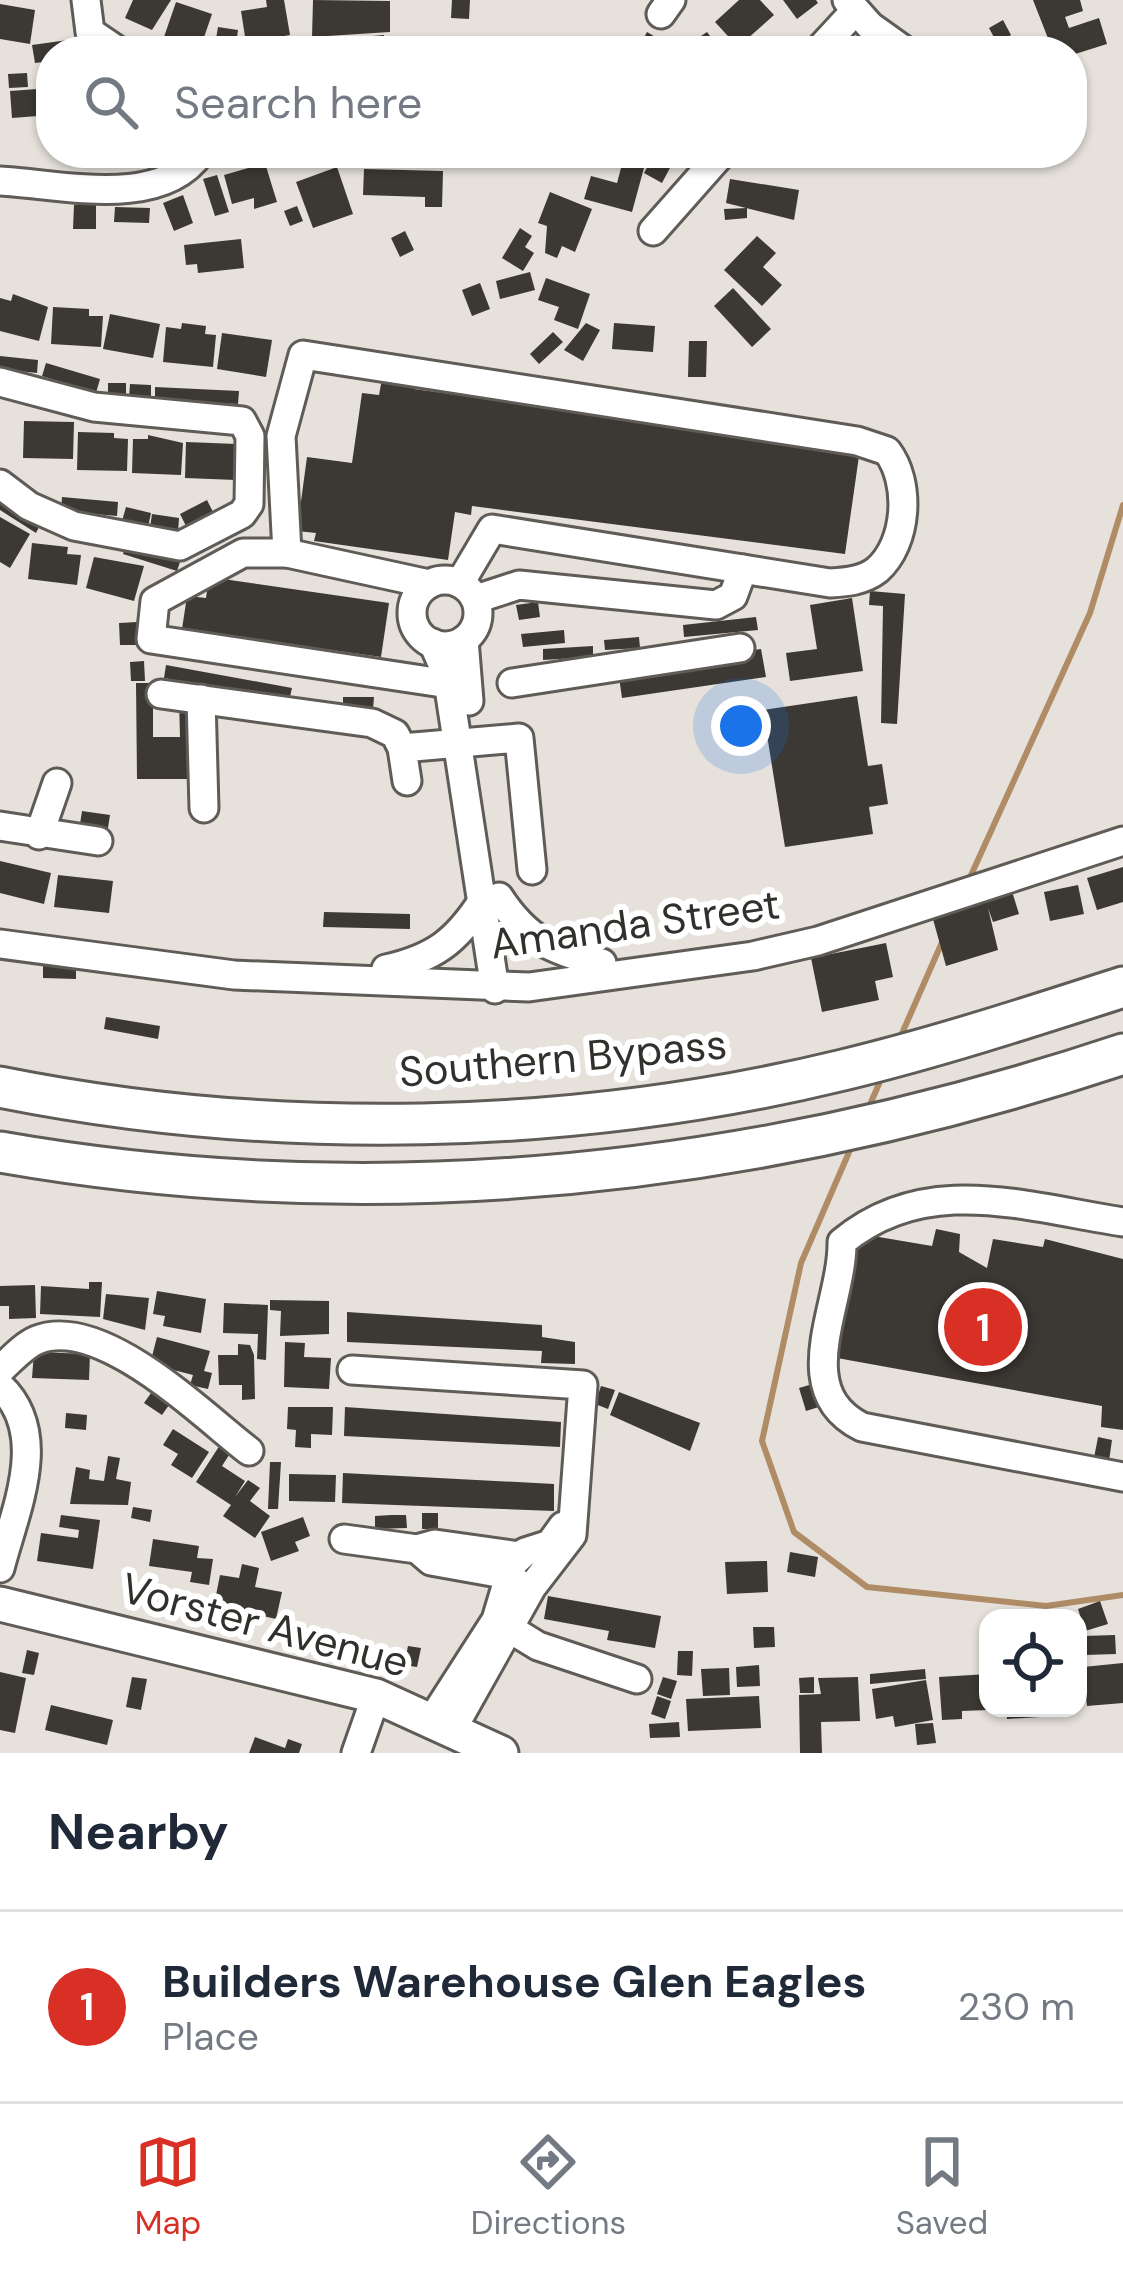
<!DOCTYPE html>
<html lang="en">
<head>
<meta charset="utf-8">
<style>
  :root { --surface:#fff; --page:#f6f6f7; --text:#1f2937; --muted:#747a83; --line:#e0e1e3; --accent:#d93025 }
  body { margin:0; font-family:"DM Sans",sans-serif; background:var(--page); color:var(--text) }
  .controls { position:absolute; right:36px; bottom:36px; display:grid; overflow:hidden; border-radius:24px; box-shadow:0 3px 9px #0004 }
  .controls button { width:108px; height:108px; display:grid; place-items:center; padding:0; border:0; border-bottom:3px solid var(--line); background:var(--surface); color:var(--text); font:60px sans-serif }
  .you { position:absolute; left:741px; top:726px; width:42px; height:42px; margin:-30px; border:9px solid #fff; border-radius:50%; background:#1a73e8; box-shadow:0 0 0 18px #1a73e833 }
  .badge { display:grid; place-items:center; width:78px; height:78px; border-radius:50%; background:var(--accent); color:#fff; font-size:39px; font-weight:700 }
  .pin { position:absolute; translate:-50% -50%; border:6px solid #fff; box-shadow:0 3px 12px #0006 }
  .list { margin:0; padding:0; list-style:none }
  h2 { display:flex; justify-content:space-between; align-items:center; height:156px; margin:0; padding:0 48px; font-size:51px }
  h2 small { font-size:39px; font-weight:400; color:var(--muted) }
  .list li { display:grid; grid-template-columns:78px 1fr auto; gap:36px; align-items:center; box-sizing:border-box; height:192px; padding:0 48px; border-top:3px solid var(--line) }
  .list b { display:block; font-size:45px; white-space:nowrap }
  .list p { margin:0; font-size:39px; white-space:nowrap; color:var(--muted) }
  .list em { font-size:39px; font-style:normal; color:var(--muted) }
  .icon { flex:none; width:66px; height:66px; fill:none; stroke:currentColor; stroke-width:2; stroke-linecap:round; stroke-linejoin:round }
  .map { position:relative; flex:none; width:1123px; height:1753px; overflow:hidden }
  .search { position:absolute; background:var(--surface); box-shadow:0 3px 9px #0004; left:36px; right:36px; top:36px; height:132px; display:flex; align-items:center; gap:30px; box-sizing:border-box; padding:0 42px; border-radius:48px; color:var(--muted); font-size:45px }
  .sheet { height:348px; background:var(--surface) }
  nav { display:flex; justify-content:space-around; align-items:center; box-sizing:border-box; height:168px; border-top:3px solid var(--line); background:var(--surface); font-size:33px; color:var(--muted) }
  nav a { display:grid; justify-items:center; gap:6px }
  nav .on { color:var(--accent) }
  .map>svg:first-child { display:block }
</style>
</head>
<body>
<div class="map">
<svg width="1123" height="1753" viewBox="0 0 1123 1753">
  <rect width="100%" height="100%" fill="#e6e1db"/>
  <g fill="none" stroke-linecap="round" stroke-linejoin="round">
    <g stroke="#af8c66" stroke-width="6">
      <polyline points="967,884 1090,613 1123,505"/>
      <polyline points="900,1038 943,940"/>
      <polyline points="868,1109 882,1077"/>
      <polyline points="853,1143 801,1263 762,1441 794,1532 867,1587 1046,1606 1123,1595"/>
    </g>
  </g>
  <g fill="#3c3833">
    <polygon points="133,0 171,0 152,30 125,18"/>
    <polygon points="266,0 284,0 290,35 246,43 241,11 267,7"/>
    <polygon points="313,0 390,1 390,32 312,37"/>
    <polygon points="452,0 470,0 469,19 451,18"/>
    <polygon points="739,0 760,0 774,15 738,47 715,22"/>
    <polygon points="783,0 816,0 818,3 797,19"/>
    <polygon points="1033,0 1080,0 1083,11 1065,17 1069,28 1099,18 1107,44 1072,55 1053,51"/>
    <polygon points="176,2 212,14 200,49 164,37"/>
    <polygon points="0,4 35,10 30,44 0,39"/>
    <polygon points="1003,20 1011,35 997,43 989,28"/>
    <polygon points="218,27 238,30 235,51 214,51"/>
    <polygon points="647,32 669,45 666,51 637,51"/>
    <polygon points="707,32 721,51 694,51 689,44"/>
    <polygon points="384,35 383,51 350,51 350,38"/>
    <polygon points="68,40 69,51 51,51 51,61 35,63 32,45"/>
    <polygon points="27,73 28,87 9,88 8,74"/>
    <polygon points="51,88 51,115 12,118 10,91"/>
    <polygon points="625,153 648,153 632,212 584,199 591,176 617,183"/>
    <polygon points="870,153 901,153 888,168"/>
    <polygon points="655,154 672,164 662,183 644,173"/>
    <polygon points="265,163 277,202 254,209 254,198 232,204 224,175"/>
    <polygon points="337,167 353,214 313,228 296,182"/>
    <polygon points="364,169 443,171 442,207 425,207 425,197 363,195"/>
    <polygon points="217,175 229,212 215,216 203,179"/>
    <polygon points="730,179 799,190 794,220 726,203"/>
    <polygon points="550,192 592,209 575,252 562,246 557,258 545,253 547,226 538,223"/>
    <polygon points="183,195 193,223 174,231 163,203"/>
    <polygon points="74,205 96,205 96,229 73,229"/>
    <polygon points="297,206 303,221 290,226 284,211"/>
    <polygon points="115,207 150,208 149,223 114,222"/>
    <polygon points="747,208 747,218 725,220 724,209"/>
    <polygon points="520,228 532,236 525,247 534,253 523,271 502,258"/>
    <polygon points="405,231 414,250 400,257 391,238"/>
    <polygon points="757,236 776,253 763,267 782,285 762,306 724,270"/>
    <polygon points="241,239 244,268 198,273 197,264 186,265 184,245"/>
    <polygon points="530,272 535,290 500,299 496,281"/>
    <polygon points="546,278 590,294 578,329 554,320 559,307 538,300"/>
    <polygon points="480,283 490,309 472,316 462,290"/>
    <polygon points="733,288 771,329 752,347 714,306"/>
    <polygon points="13,294 48,307 39,341 0,331 0,298 11,301"/>
    <polygon points="53,307 89,309 89,316 103,316 101,347 51,344"/>
    <polygon points="110,314 160,324 153,358 103,349"/>
    <polygon points="182,323 206,326 205,334 216,335 213,367 163,362 166,327 181,329"/>
    <polygon points="586,323 600,330 583,361 564,350"/>
    <polygon points="614,323 655,326 653,352 612,349"/>
    <polygon points="553,332 563,342 539,364 530,354"/>
    <polygon points="222,333 272,340 266,377 217,369"/>
    <polygon points="689,341 707,341 706,377 688,377"/>
    <polygon points="0,356 38,360 37,373 0,369"/>
    <polygon points="46,363 100,379 96,393 42,376"/>
    <polygon points="382,379 415,383 414,389 860,449 845,554 472,506 471,515 455,512 448,560 314,541 316,533 297,531 307,457 352,463 362,393 379,395"/>
    <polygon points="108,383 126,383 126,395 108,396"/>
    <polygon points="130,384 151,385 151,398 129,398"/>
    <polygon points="155,387 239,391 238,404 155,400"/>
    <polygon points="24,421 74,422 73,459 23,458"/>
    <polygon points="78,432 114,433 114,438 128,439 127,471 77,470"/>
    <polygon points="148,435 183,443 181,475 132,473 133,439 148,439"/>
    <polygon points="186,442 237,444 236,480 185,478"/>
    <polygon points="0,497 42,521 36,533 0,510"/>
    <polygon points="62,497 118,502 117,516 61,511"/>
    <polygon points="207,500 213,512 186,526 180,514"/>
    <polygon points="126,507 151,513 148,527 122,521"/>
    <polygon points="152,514 179,518 178,532 150,528"/>
    <polygon points="0,517 30,534 10,568 0,562"/>
    <polygon points="127,542 181,559 177,571 123,554"/>
    <polygon points="32,543 68,547 67,554 81,555 77,585 28,579"/>
    <polygon points="94,557 144,566 134,601 86,588"/>
    <polygon points="209,577 389,603 381,657 182,629 187,596 206,598"/>
    <polygon points="870,591 905,594 897,724 881,723 883,606 869,605"/>
    <polygon points="852,598 863,671 790,681 786,653 817,649 810,605"/>
    <polygon points="538,602 540,617 519,620 516,605"/>
    <polygon points="756,617 758,630 684,637 683,625"/>
    <polygon points="137,622 138,645 120,645 119,623"/>
    <polygon points="564,630 565,643 523,647 521,634"/>
    <polygon points="639,637 640,648 605,650 604,640"/>
    <polygon points="593,646 593,657 543,660 543,649"/>
    <polygon points="761,649 766,677 622,698 618,670"/>
    <polygon points="144,661 145,681 131,681 130,662"/>
    <polygon points="166,665 292,688 289,701 164,678"/>
    <polygon points="136,683 153,683 153,737 180,737 179,699 193,699 193,779 137,779"/>
    <polygon points="857,696 868,766 882,764 888,804 869,807 873,834 785,847 763,710"/>
    <polygon points="343,697 374,697 373,709 343,709"/>
    <polygon points="82,811 110,815 108,828 80,824"/>
    <polygon points="0,861 51,873 44,904 0,893"/>
    <polygon points="1123,867 1123,902 1097,910 1087,878"/>
    <polygon points="58,875 113,881 109,913 54,907"/>
    <polygon points="1078,885 1084,914 1050,921 1044,892"/>
    <polygon points="1011,888 1019,914 993,922 988,908 998,950 946,966 931,912"/>
    <polygon points="324,912 410,914 410,929 323,927"/>
    <polygon points="886,943 893,977 875,981 879,1000 822,1012 811,958"/>
    <polygon points="43,964 76,965 76,979 43,978"/>
    <polygon points="106,1017 160,1026 158,1039 104,1029"/>
    <polygon points="936,1229 960,1234 959,1252 987,1268 993,1239 1043,1247 1045,1239 1123,1259 1123,1430 1101,1427 1102,1406 837,1358 861,1234 932,1246"/>
    <polygon points="89,1282 102,1282 100,1317 40,1314 41,1286 89,1289"/>
    <polygon points="35,1285 36,1318 9,1319 9,1306 0,1306 0,1286"/>
    <polygon points="157,1291 206,1299 201,1333 163,1326 165,1316 153,1314"/>
    <polygon points="106,1294 149,1298 145,1330 103,1319"/>
    <polygon points="270,1300 329,1301 329,1334 280,1336 281,1311 270,1310"/>
    <polygon points="224,1303 268,1305 266,1360 257,1359 258,1334 223,1333"/>
    <polygon points="347,1312 542,1325 542,1337 575,1342 575,1364 541,1363 542,1351 347,1342"/>
    <polygon points="157,1337 210,1351 204,1371 212,1373 208,1389 190,1385 193,1375 150,1364"/>
    <polygon points="285,1342 305,1343 304,1357 331,1358 329,1389 284,1387"/>
    <polygon points="238,1344 250,1345 254,1355 255,1399 242,1400 242,1385 219,1385 218,1355 238,1355"/>
    <polygon points="34,1352 90,1354 89,1380 32,1378"/>
    <polygon points="816,1383 822,1406 806,1411 799,1388"/>
    <polygon points="601,1386 615,1390 608,1409 595,1404"/>
    <polygon points="619,1392 700,1423 690,1451 610,1415"/>
    <polygon points="151,1393 169,1405 162,1415 144,1403"/>
    <polygon points="288,1407 333,1407 332,1435 311,1434 311,1448 295,1447 296,1430 287,1429"/>
    <polygon points="345,1407 561,1422 560,1447 344,1436"/>
    <polygon points="66,1413 87,1415 86,1430 65,1428"/>
    <polygon points="173,1429 209,1452 192,1478 171,1465 178,1454 163,1445"/>
    <polygon points="1098,1437 1112,1440 1109,1461 1094,1458"/>
    <polygon points="220,1445 231,1452 222,1466 245,1481 235,1497 248,1480 260,1488 250,1501 270,1516 255,1538 223,1516 231,1505 196,1482"/>
    <polygon points="108,1456 120,1458 116,1479 131,1482 128,1505 70,1504 76,1467 90,1470 89,1479 104,1481"/>
    <polygon points="270,1462 281,1462 278,1509 268,1509"/>
    <polygon points="343,1473 554,1484 554,1511 342,1503"/>
    <polygon points="289,1474 336,1475 335,1502 289,1501"/>
    <polygon points="133,1507 152,1510 150,1522 131,1518"/>
    <rect x="422" y="1513" width="16" height="16"/>
    <polygon points="61,1515 100,1520 93,1569 37,1561 41,1533 78,1538 79,1530 59,1527"/>
    <polygon points="391,1515 406,1515 407,1528 375,1529 375,1516"/>
    <polygon points="303,1517 310,1536 295,1542 299,1551 271,1561 261,1532"/>
    <polygon points="153,1539 199,1546 197,1558 213,1559 209,1585 190,1582 192,1572 149,1566"/>
    <polygon points="790,1552 818,1557 815,1577 787,1572"/>
    <polygon points="767,1561 768,1592 727,1594 725,1562"/>
    <polygon points="242,1564 259,1568 255,1587 282,1592 276,1619 214,1605 220,1575 239,1578"/>
    <polygon points="548,1596 661,1616 655,1648 607,1640 609,1631 544,1619"/>
    <polygon points="1100,1601 1108,1624 1085,1631 1078,1609"/>
    <polygon points="753,1627 774,1627 775,1647 754,1648"/>
    <polygon points="1115,1635 1116,1654 1084,1655 1083,1636"/>
    <polygon points="408,1646 421,1648 417,1667 404,1665"/>
    <polygon points="27,1650 39,1653 34,1675 22,1673"/>
    <polygon points="678,1651 693,1651 692,1676 677,1675"/>
    <polygon points="1123,1663 1123,1703 1087,1706 1083,1667"/>
    <polygon points="759,1665 760,1686 737,1687 736,1667"/>
    <polygon points="729,1668 730,1695 703,1696 701,1669"/>
    <polygon points="925,1669 926,1679 870,1684 870,1674"/>
    <polygon points="0,1672 26,1678 15,1733 0,1730"/>
    <polygon points="988,1674 988,1710 962,1711 962,1719 942,1720 939,1677"/>
    <polygon points="132,1677 147,1679 141,1710 126,1707"/>
    <polygon points="663,1677 677,1681 671,1699 657,1694"/>
    <polygon points="814,1677 814,1693 800,1693 799,1678"/>
    <polygon points="858,1677 860,1721 821,1722 822,1753 800,1753 799,1695 821,1694 818,1678"/>
    <polygon points="926,1680 933,1720 895,1727 893,1716 876,1719 872,1689"/>
    <polygon points="657,1696 671,1701 665,1719 651,1714"/>
    <polygon points="759,1696 761,1728 688,1731 686,1699"/>
    <polygon points="51,1705 113,1720 107,1745 45,1730"/>
    <polygon points="1006,1708 1072,1708 1073,1715 1007,1719"/>
    <polygon points="679,1722 680,1737 650,1738 649,1724"/>
    <polygon points="933,1723 936,1743 917,1745 915,1724"/>
    <polygon points="255,1737 285,1748 288,1739 302,1744 299,1753 249,1753"/>
  </g>
  <g fill="none" stroke-linecap="round" stroke-linejoin="round">
    <defs>
      <g id="minor">
        <polyline points="86,0 90,32 118,51"/>
        <polyline points="847,0 870,26 905,51"/>
        <polyline points="661,14 671,0"/>
        <polyline points="818,51 855,11"/>
        <path d="M 0,181 C 60,184 160,210 200,153"/>
        <polyline points="653,231 722,153"/>
        <polyline points="0,382 94,407 242,421 250,436 249,504 242,514 180,546 74,526 29,506 0,484"/>
        <path d="M 287,553 L 281,436 L 303,355 L 857,441 L 887,451 C 911,482 908,543 877,570 C 863,581 846,582 830,583 L 492,529 L 460,583"/>
        <circle cx="445" cy="613" r="33"/>
        <polyline points="429,584 287,553 243,553 155,601 151,639 449,684"/>
        <polyline points="476,599 519,585 716,605 733,596 743,569"/>
        <polyline points="464,640 469,701"/>
        <polyline points="433,643 447,675 495,989"/>
        <polyline points="512,683 740,648"/>
        <polyline points="161,694 372,723 395,734 402,748"/>
        <polyline points="201,699 204,808"/>
        <polyline points="407,781 402,748 519,738 532,870"/>
        <polyline points="0,826 98,841"/>
        <polyline points="39,835 57,783"/>
        <path d="M 499,897 C 527,940 553,951 602,963"/>
        <polyline points="0,944 234,975 529,987 753,956 818,941 1123,841"/>
        <path d="M 386,969 C 434,958 456,942 483,900"/>
        <path d="M 1123,1222 C 1025,1207 926,1172 842,1242 C 843,1304 788,1390 862,1427 L 1123,1477"/>
        <path d="M 0,1370 C 11,1360 23,1346 37,1340 C 101,1314 202,1415 249,1451"/>
        <polyline points="352,1370 583,1385 572,1535 532,1587 453,1728"/>
        <path d="M 0,1386 C 51,1434 15,1510 0,1568"/>
        <polyline points="344,1539 417,1549"/>
        <polyline points="520,1556 435,1544 417,1549 431,1561 509,1575 522,1587"/>
        <polyline points="499,1622 538,1646 637,1679"/>
        <polyline points="433,1718 496,1620 513,1563 525,1552 550,1544 563,1526"/>
        <polyline points="356,1753 376,1696"/>
      </g>
      <polyline id="major" points="0,1604 376,1696 501,1753"/>
      <g id="highway">
        <path d="M 0,1087 C 275,1142 571,1136 843,1070 C 938,1047 1030,1017 1123,987"/>
        <path d="M 0,1152 C 382,1219 757,1176 1123,1054"/>
      </g>
    </defs>
    <use href="#minor" stroke="#5f5b56" stroke-width="33"/>
    <use href="#major" stroke="#5f5b56" stroke-width="39"/>
    <use href="#highway" stroke="#5f5b56" stroke-width="45"/>
    <use href="#minor" stroke="#fff" stroke-width="27"/>
    <use href="#major" stroke="#fff" stroke-width="33"/>
    <use href="#highway" stroke="#fff" stroke-width="39"/>
  </g>
  <g text-anchor="middle" dominant-baseline="central" stroke-width="12" stroke-linejoin="round" paint-order="stroke">
    <g font-size="42" fill="#32302d" stroke="#fff">
      <text transform="translate(635 924) rotate(-8)">Amanda Street</text>
      <text transform="translate(563 1058) rotate(-5)">Southern Bypass</text>
      <text transform="translate(265 1625) rotate(15)">Vorster Avenue</text>
    </g>
  </g>
</svg>
<div class="controls">
<button><svg class="icon" aria-label="locate" viewBox="0 0 24 24"><circle cx="12" cy="12" r="6"/><path d="M12 2v4M12 18v4M2 12h4M18 12h4"/></svg></button>
</div>
<div class="you"></div>
<div class="pin badge" style="left:983px;top:1327px">1</div>
<div class="search"><svg class="icon" aria-label="search" viewBox="0 0 24 24"><circle cx="10" cy="10" r="6"/><path d="M15 15l6 6"/></svg>Search here</div>
</div>
<section class="sheet">
<h2>Nearby<small></small></h2>
<ul class="list">
<li><span class="badge">1</span><div><b>Builders Warehouse Glen Eagles</b><p>Place</p></div><em>230 m</em></li>
</ul>
</section>
<nav>
<a class="on"><svg class="icon" aria-label="map" viewBox="0 0 24 24"><path d="M3 6l6-2 6 2 6-2v14l-6 2-6-2-6 2zM9 4v14M15 6v14"/></svg>Map</a>
<a><svg class="icon" aria-label="directions" viewBox="0 0 24 24"><path d="M12 3l9 9-9 9-9-9zM9 14v-3h6M13 9l2 2-2 2"/></svg>Directions</a>
<a><svg class="icon" aria-label="saved" viewBox="0 0 24 24"><path d="M7 4h10v16l-5-4-5 4z"/></svg>Saved</a>
</nav>
</body>
</html>
